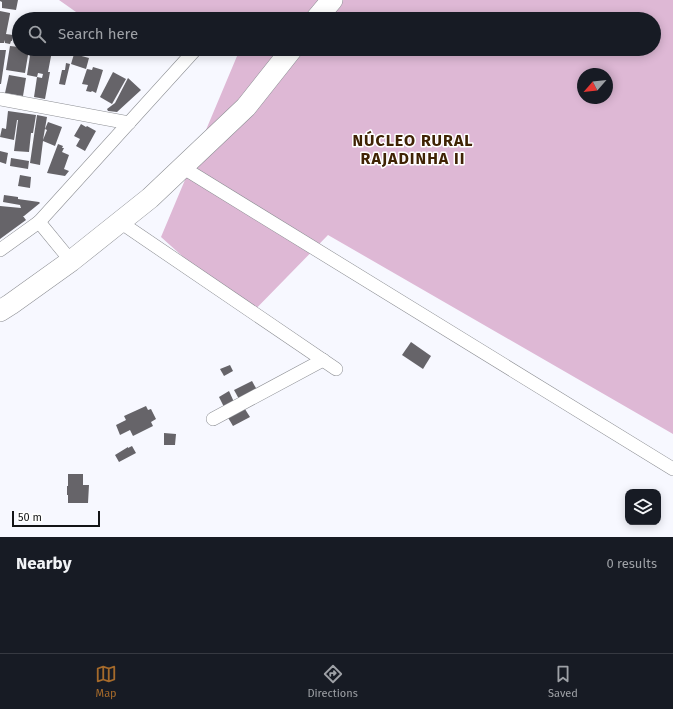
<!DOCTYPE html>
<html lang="en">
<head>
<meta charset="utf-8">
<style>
  :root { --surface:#171b24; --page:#20242c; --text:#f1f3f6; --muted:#9ea1a6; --line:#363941; --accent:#a56a2b }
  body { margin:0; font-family:"Fira Sans",sans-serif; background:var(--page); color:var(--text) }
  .controls { position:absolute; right:12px; bottom:12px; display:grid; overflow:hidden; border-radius:8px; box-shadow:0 2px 10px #0003 }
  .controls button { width:36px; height:36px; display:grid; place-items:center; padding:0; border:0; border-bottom:1px solid var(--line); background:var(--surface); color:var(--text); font:20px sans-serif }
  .compass { position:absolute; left:577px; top:68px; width:36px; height:36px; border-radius:50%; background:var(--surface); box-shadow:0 2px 10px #0003; rotate:242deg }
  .scale { position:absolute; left:12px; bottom:10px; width:88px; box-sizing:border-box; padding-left:4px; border:2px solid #131416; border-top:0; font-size:11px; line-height:14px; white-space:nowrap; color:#131416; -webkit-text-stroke:3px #fff; paint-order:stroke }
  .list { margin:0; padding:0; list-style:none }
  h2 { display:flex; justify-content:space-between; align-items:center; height:52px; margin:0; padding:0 16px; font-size:17px }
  h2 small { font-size:13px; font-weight:400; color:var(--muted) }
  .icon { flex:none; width:22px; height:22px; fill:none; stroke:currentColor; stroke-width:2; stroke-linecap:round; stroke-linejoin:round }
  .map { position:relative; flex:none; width:673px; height:537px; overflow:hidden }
  .search { position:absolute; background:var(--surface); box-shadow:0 2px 10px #0003; left:12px; right:12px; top:12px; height:44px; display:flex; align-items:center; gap:10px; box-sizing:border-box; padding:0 14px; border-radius:22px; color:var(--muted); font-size:15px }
  .sheet { height:116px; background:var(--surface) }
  nav { display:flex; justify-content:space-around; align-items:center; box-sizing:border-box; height:56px; border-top:1px solid var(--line); background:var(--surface); font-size:11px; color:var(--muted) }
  nav a { display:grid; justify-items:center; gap:2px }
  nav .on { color:var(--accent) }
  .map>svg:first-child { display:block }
</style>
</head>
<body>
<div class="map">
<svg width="673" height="537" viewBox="0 0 673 537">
  <rect width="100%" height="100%" fill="#f7f8ff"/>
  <path fill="#deb8d5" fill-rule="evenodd" d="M 59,0 L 673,0 L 673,434 L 328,235 L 249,316 L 161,237 L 240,49 L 654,49 L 654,19 L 86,19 ZM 583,74 L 607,74 L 607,98 L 583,98 Z"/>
  <g fill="#666469" fill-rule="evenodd">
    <polygon points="0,0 18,0 16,10 2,8 2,2 0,1"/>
    <polygon points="0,11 10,13 10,14 6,34 13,35 12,41 11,41 10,44 5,43 5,40 4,43 0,43"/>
    <polygon points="10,46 19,47 19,49 29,49 25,73 6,70"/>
    <path d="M 31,49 L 42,49 L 52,51 L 48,72 L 50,72 L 45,99 L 34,97 L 37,77 L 27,75 ZM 38,73 L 43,74 L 42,78 L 37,77 Z"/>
    <polygon points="0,50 6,50 1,84 0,84"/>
    <polygon points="74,54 89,58 86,69 71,64"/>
    <polygon points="66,63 70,64 65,85 59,84 62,70 65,70"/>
    <polygon points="93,67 103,70 96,93 92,91 91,92 86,91 88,85 82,84 87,69 92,70"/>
    <polygon points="113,72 126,79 112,104 100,97"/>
    <polygon points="9,75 26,78 23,96 5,93"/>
    <polygon points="128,78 141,90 117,112 108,111 107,109 115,103"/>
    <polygon points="8,111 36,115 33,133 31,133 29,152 14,151 18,120 17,120 14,140 0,137 2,128 6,129"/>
    <polygon points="37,115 47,117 43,140 47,130 45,129 48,122 62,127 55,146 43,141 40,165 30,163"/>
    <polygon points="81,124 86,127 87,126 96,131 85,151 76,146 80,139 74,136"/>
    <polygon points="58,144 63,146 62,148 64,148 62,152 69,155 64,169 69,171 65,176 47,173"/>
    <polygon points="0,151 8,153 6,164 0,162"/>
    <polygon points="11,158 29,161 28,169 10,166"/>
    <polygon points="20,175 31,177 30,188 18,186"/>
    <polygon points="4,195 18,197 18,199 39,202 40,203 24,216 23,216 26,220 0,239 0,206 21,208 20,205 3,202"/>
    <polygon points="411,342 431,356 423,369 402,355"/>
    <polygon points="230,365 233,371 224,376 220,369"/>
    <polygon points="252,381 257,390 239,399 234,390"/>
    <polygon points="229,391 234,402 224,407 219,397"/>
    <polygon points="146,406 148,410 151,409 156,419 151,422 153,426 133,436 130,430 120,435 116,425 126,420 124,416"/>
    <polygon points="243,406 250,417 233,426 227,416"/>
    <polygon points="164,433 176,434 175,445 164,445"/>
    <polygon points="132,446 136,453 119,462 115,455 128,447 128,448"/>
    <polygon points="68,474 83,474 83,485 89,485 88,503 68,503 68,495 67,495 67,486 68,486"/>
  </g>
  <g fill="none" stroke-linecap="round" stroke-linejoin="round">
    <defs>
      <g id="street">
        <polyline points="0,99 129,123"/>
        <polyline points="182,167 673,469"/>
        <polyline points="39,222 71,261"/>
        <polyline points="120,222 336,369"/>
        <polyline points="0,250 39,222 195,50"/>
        <polyline points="213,419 323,360"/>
      </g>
      <g id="primary">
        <polyline points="316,19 332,0"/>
        <polyline points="0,311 11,304 71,261 150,198 246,107 292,49"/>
      </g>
    </defs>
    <use href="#street" stroke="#8d8f94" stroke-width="14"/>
    <use href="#primary" stroke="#8d8f94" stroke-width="22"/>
    <use href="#street" stroke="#fff" stroke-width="13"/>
    <use href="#primary" stroke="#fff" stroke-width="21"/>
  </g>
  <g text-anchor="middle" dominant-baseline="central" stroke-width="3" stroke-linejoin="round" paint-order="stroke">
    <g font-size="16" font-weight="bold" letter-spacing="1" fill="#3f2304" stroke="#fff">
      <text x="413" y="140">NÚCLEO RURAL<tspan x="413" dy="18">RAJADINHA II</tspan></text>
    </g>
  </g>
</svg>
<div class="controls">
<button><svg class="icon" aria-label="layers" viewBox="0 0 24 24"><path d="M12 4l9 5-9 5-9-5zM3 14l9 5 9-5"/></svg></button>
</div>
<svg class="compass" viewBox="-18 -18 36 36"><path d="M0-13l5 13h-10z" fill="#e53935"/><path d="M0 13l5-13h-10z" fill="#9ea1a6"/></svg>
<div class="scale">50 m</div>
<div class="search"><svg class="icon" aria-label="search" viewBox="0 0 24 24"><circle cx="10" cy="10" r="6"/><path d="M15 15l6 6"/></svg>Search here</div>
</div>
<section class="sheet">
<h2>Nearby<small>0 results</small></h2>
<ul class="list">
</ul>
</section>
<nav>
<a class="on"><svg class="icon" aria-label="map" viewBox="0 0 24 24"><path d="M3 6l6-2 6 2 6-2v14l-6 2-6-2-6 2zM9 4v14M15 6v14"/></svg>Map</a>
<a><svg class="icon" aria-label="directions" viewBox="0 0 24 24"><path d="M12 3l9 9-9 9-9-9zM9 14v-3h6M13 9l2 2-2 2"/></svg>Directions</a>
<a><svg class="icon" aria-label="saved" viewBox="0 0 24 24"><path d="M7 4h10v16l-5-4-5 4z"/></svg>Saved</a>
</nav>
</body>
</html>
